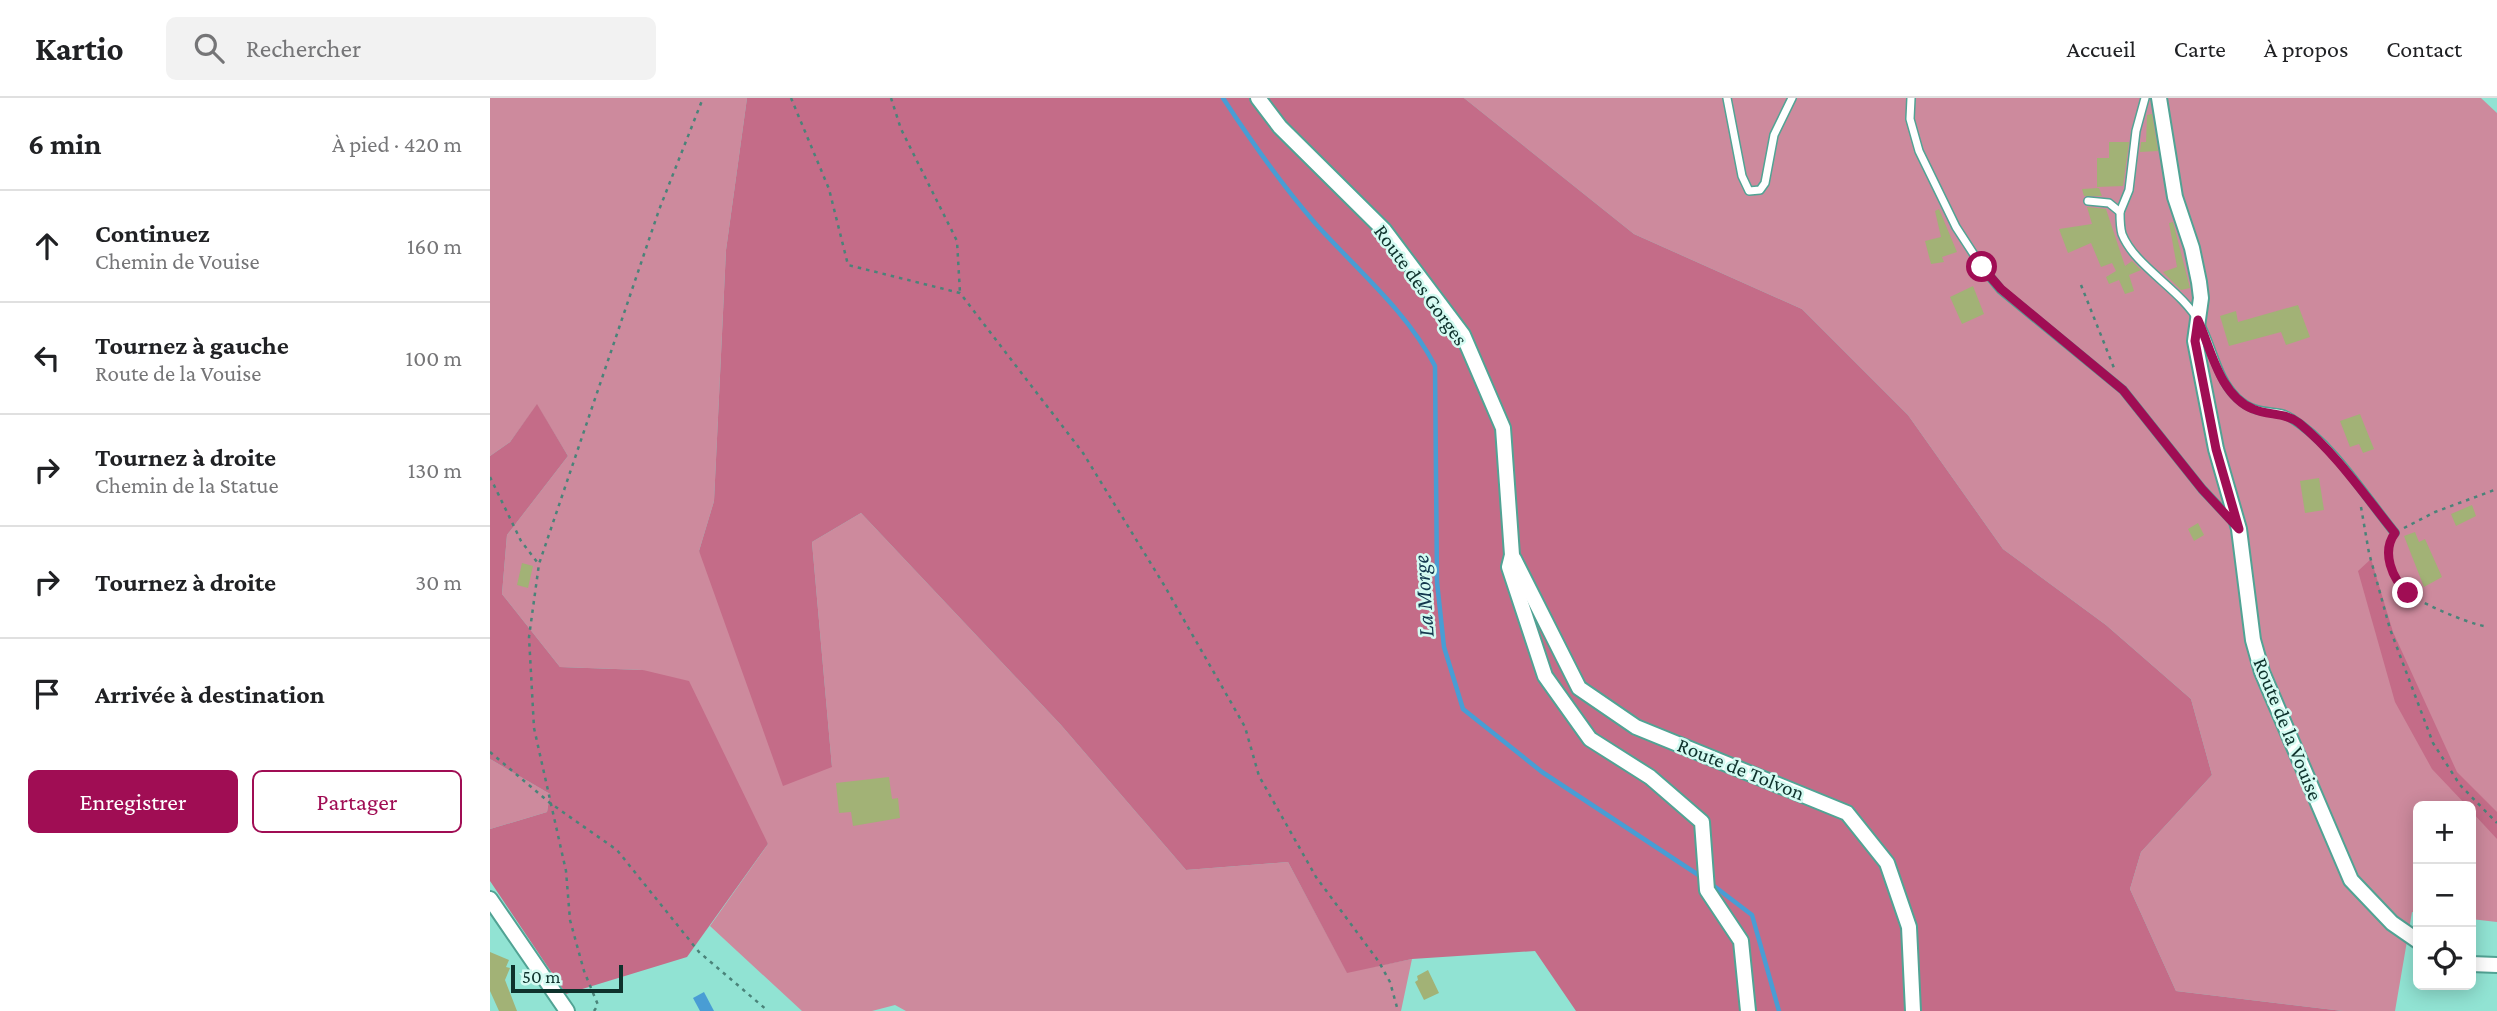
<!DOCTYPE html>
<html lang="fr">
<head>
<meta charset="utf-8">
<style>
  :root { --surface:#fff; --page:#f2f2f2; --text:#202124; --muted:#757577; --line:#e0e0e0; --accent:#a00d54 }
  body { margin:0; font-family:"Crimson Pro",serif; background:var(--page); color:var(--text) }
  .controls { position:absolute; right:21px; bottom:21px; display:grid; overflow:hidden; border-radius:10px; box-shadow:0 4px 18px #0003 }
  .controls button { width:63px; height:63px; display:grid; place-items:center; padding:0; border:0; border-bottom:2px solid var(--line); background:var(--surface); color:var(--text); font:35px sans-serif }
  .scale { position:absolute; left:21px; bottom:18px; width:112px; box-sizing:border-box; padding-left:7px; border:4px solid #0e322c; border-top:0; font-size:19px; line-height:24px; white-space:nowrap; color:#0e322c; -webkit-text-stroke:5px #d4fbf2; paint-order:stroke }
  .stop { position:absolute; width:21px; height:21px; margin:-16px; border:5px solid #a00d54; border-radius:50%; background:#fff }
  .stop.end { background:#a00d54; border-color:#fff; box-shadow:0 2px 7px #0008 }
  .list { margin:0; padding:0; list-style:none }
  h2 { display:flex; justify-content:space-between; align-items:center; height:91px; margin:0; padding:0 28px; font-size:30px }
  h2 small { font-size:23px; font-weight:400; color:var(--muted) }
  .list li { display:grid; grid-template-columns:46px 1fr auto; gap:21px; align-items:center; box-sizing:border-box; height:112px; padding:0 28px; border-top:2px solid var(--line) }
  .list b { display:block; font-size:26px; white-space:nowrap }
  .list p { margin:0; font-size:23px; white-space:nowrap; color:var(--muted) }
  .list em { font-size:23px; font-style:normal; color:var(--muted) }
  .actions { display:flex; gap:14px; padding:21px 28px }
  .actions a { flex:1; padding:16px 0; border:2px solid var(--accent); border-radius:10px; text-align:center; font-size:24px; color:var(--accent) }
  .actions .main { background:var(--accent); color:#fff }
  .icon { flex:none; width:38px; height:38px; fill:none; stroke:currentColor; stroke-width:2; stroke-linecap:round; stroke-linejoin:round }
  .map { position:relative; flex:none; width:2007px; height:913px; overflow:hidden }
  header { display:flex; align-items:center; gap:42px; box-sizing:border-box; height:98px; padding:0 35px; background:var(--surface); border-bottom:2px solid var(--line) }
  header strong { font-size:33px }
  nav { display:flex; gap:38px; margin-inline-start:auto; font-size:24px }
  .search { width:490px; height:63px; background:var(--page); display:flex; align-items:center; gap:18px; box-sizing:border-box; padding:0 24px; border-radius:10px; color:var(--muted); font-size:26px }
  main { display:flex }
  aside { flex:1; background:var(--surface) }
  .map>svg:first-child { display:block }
</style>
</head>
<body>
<header>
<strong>Kartio</strong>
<div class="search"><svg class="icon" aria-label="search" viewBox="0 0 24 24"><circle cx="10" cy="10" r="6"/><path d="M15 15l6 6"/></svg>Rechercher</div>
<nav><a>Accueil</a><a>Carte</a><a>À propos</a><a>Contact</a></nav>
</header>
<main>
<aside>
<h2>6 min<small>À pied · 420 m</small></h2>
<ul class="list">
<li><svg class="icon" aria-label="ahead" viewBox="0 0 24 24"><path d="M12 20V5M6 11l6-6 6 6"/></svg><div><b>Continuez</b><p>Chemin de Vouise</p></div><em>160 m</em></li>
<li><svg class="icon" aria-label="left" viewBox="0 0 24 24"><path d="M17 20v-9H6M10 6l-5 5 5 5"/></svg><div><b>Tournez à gauche</b><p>Route de la Vouise</p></div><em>100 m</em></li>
<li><svg class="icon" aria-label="right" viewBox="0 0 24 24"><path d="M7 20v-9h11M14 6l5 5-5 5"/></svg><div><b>Tournez à droite</b><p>Chemin de la Statue</p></div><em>130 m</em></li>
<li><svg class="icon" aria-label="right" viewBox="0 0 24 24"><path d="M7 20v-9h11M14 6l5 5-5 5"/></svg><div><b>Tournez à droite</b></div><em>30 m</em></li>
<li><svg class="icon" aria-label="arrive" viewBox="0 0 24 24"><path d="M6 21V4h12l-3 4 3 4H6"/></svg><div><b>Arrivée à destination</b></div></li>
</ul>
<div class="actions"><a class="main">Enregistrer</a><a>Partager</a></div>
</aside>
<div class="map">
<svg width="2007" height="913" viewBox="0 0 2007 913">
  <rect width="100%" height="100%" fill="#91e3d3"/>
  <g fill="#cd8a9d">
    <polygon points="0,0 257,0 236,152 224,403 209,453 342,669 322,444 371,415 571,627 696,772 798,764 857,874 922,861 911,913 416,913 405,907 382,913 312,913 220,828 278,746 153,572 70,569 12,496 17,437 78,358 47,307 20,344 0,358"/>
    <polygon points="974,0 1991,0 2007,15 2007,824 1981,821 1981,708 1928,708 1928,815 1922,814 1905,913 1853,913 1686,893 1640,791 1651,754 1722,677 1701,601 1616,527 1513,451 1418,317 1312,211 1144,136"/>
    <polygon points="0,661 60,696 57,714 0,731"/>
  </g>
  <g fill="#c46c88">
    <polygon points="257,0 974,0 1144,136 1312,211 1418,317 1513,451 1616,527 1701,601 1722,677 1651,754 1640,791 1686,893 1853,913 1086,913 1045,853 922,861 857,875 798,764 696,772 571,627 371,415 322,444 342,669 293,688 209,453 224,403 236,152"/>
    <polygon points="47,306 78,358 17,437 12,496 70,569 153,572 199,583 278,746 197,859 76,896 0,783 0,731 57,714 60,696 0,661 0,358 20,344"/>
    <polygon points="1881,461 1903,534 1967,674 2007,714 2007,741 1981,713 1981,708 1977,708 1942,671 1905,604 1868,473"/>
  </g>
  <polygon fill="#499dd4" points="214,894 224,913 210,913 203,900"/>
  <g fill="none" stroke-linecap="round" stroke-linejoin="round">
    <g stroke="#499dd4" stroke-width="4.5">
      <path d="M 733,0 C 761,43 791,86 825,125 C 866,171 917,213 945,268 L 947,484 L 954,549 L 973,611 L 1052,674 L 1213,780"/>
      <polyline points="1220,785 1262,817 1289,913"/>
    </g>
  </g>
  <g fill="#a2b276">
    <polygon points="1662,16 1668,53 1650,54 1651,44 1656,44 1657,17"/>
    <polygon points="1619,44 1639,44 1633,88 1607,89 1607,60 1619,60"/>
    <polygon points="1609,90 1612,98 1594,98 1592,91"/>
    <polygon points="1597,109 1616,111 1635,168 1642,163 1651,172 1639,177 1644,193 1635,196 1629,182 1619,186 1616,179 1626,173 1622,165 1611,169 1601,145 1578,155 1569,131 1602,126"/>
    <polygon points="1449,111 1467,154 1452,159 1454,164 1441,166 1435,143 1451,139 1445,113"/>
    <polygon points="1683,124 1700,190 1691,192 1673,174 1687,169 1679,125"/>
    <polygon points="1483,188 1494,216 1472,226 1460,199"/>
    <polygon points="1808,207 1820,239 1796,247 1791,234 1739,248 1730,218 1746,213 1748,224"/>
    <polygon points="1870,316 1884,351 1873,355 1869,346 1860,349 1850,323"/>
    <polygon points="1829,380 1834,412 1815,415 1810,383"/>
    <polygon points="1982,407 1986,418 1966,428 1961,416"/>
    <polygon points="1708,425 1714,437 1704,443 1698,431"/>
    <polygon points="1925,434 1929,444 1935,441 1952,479 1934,489 1914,438"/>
    <polygon points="32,465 43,468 38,490 27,487"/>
    <polygon points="399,679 402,701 408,700 410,720 363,728 361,714 349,715 346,685"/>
    <polygon points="0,854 19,862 16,869 20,870 15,882 27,913 9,913 0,893"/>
    <polygon points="938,872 949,895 934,902 925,884 928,882 927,878"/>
  </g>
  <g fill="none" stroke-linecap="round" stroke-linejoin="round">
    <defs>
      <g id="service">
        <polyline points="1237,0 1252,78 1259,93 1270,92 1275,85 1284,37 1302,0"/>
        <polyline points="1421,0 1420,21 1429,53 1466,129 1492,169 1511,192 1633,292 1712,391 1745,426"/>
        <path d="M 1598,103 L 1619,105 L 1630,114 C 1630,121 1630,129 1632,136 C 1645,169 1692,192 1709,224 C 1723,249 1726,280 1747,300 C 1770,321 1785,309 1801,320 C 1843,346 1874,397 1905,435"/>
        <polyline points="1630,114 1639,92 1646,33 1655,0"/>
      </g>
      <g id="minor">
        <polyline points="768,0 790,29 894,132 973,237 1013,330 1022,457 1019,469 1055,578 1100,641 1160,679 1212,724 1217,792 1251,843 1258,913"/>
        <polyline points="1669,0 1685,99 1702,150 1709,184 1711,200 1705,243 1726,351 1749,431 1763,542 1772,574 1861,782 1902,825 1928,843"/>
        <polyline points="1024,461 1089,590 1146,629 1357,715 1397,765 1419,829 1423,913"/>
        <polyline points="0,801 77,913"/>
        <polyline points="1981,866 2007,867"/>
      </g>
    </defs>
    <use href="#service" stroke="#51a394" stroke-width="10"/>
    <use href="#minor" stroke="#51a394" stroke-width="18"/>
    <g stroke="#4a8379" stroke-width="2.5" stroke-dasharray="3.5 5" stroke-linecap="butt">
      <polyline points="301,0 339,91 358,167 470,195 593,355 674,487 755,629 769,678 826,779 889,864 900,884 908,913"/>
      <polyline points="401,0 411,31 467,143 470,195"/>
      <polyline points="1591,187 1624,270"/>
      <polyline points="0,379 31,443 47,464"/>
      <polyline points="1871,409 1879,455 1900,531 1943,645 1970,687 2007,725"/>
      <polyline points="1914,430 1945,414 2007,391"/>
      <path d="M 1900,444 C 1897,460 1902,479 1913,491 C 1924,503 1977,525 1994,528"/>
      <polyline points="0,654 60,705 127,752 209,854 278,913"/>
      <polyline points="104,913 108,907 94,873 80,822 76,773 44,630 39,539 49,466 169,112 213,0"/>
    </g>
    <use href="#service" stroke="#fff" stroke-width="7"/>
    <use href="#minor" stroke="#fff" stroke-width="14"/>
  </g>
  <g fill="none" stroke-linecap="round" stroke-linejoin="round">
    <path stroke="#a00d54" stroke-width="9" d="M 1492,169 L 1511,191 L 1633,292 L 1712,391 L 1749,431 L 1726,351 L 1705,243 L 1708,222 C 1721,251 1730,298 1763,311 C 1779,318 1795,314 1809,325 C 1846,355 1875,398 1905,435 C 1891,454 1902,481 1918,495"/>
  </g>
  <g text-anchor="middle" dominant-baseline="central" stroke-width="5" stroke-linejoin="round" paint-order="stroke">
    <g font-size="21" fill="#0e322c" stroke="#d4fbf2">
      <text transform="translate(931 187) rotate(54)">Route des Gorges</text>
      <text transform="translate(1798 631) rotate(68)">Route de la Vouise</text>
      <text transform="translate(1251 671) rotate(22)">Route de Tolvon</text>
    </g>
    <g font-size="23" font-style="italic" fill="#13374e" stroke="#d4fbf2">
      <text transform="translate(933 498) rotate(-94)">La Morge</text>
    </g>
  </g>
</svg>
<div class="controls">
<button>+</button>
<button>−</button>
<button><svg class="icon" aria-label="locate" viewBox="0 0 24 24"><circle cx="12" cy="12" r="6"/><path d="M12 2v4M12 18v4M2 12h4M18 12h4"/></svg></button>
</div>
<div class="scale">50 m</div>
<div class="stop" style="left:1492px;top:169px"></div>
<div class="stop end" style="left:1918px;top:495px"></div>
</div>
</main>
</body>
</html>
